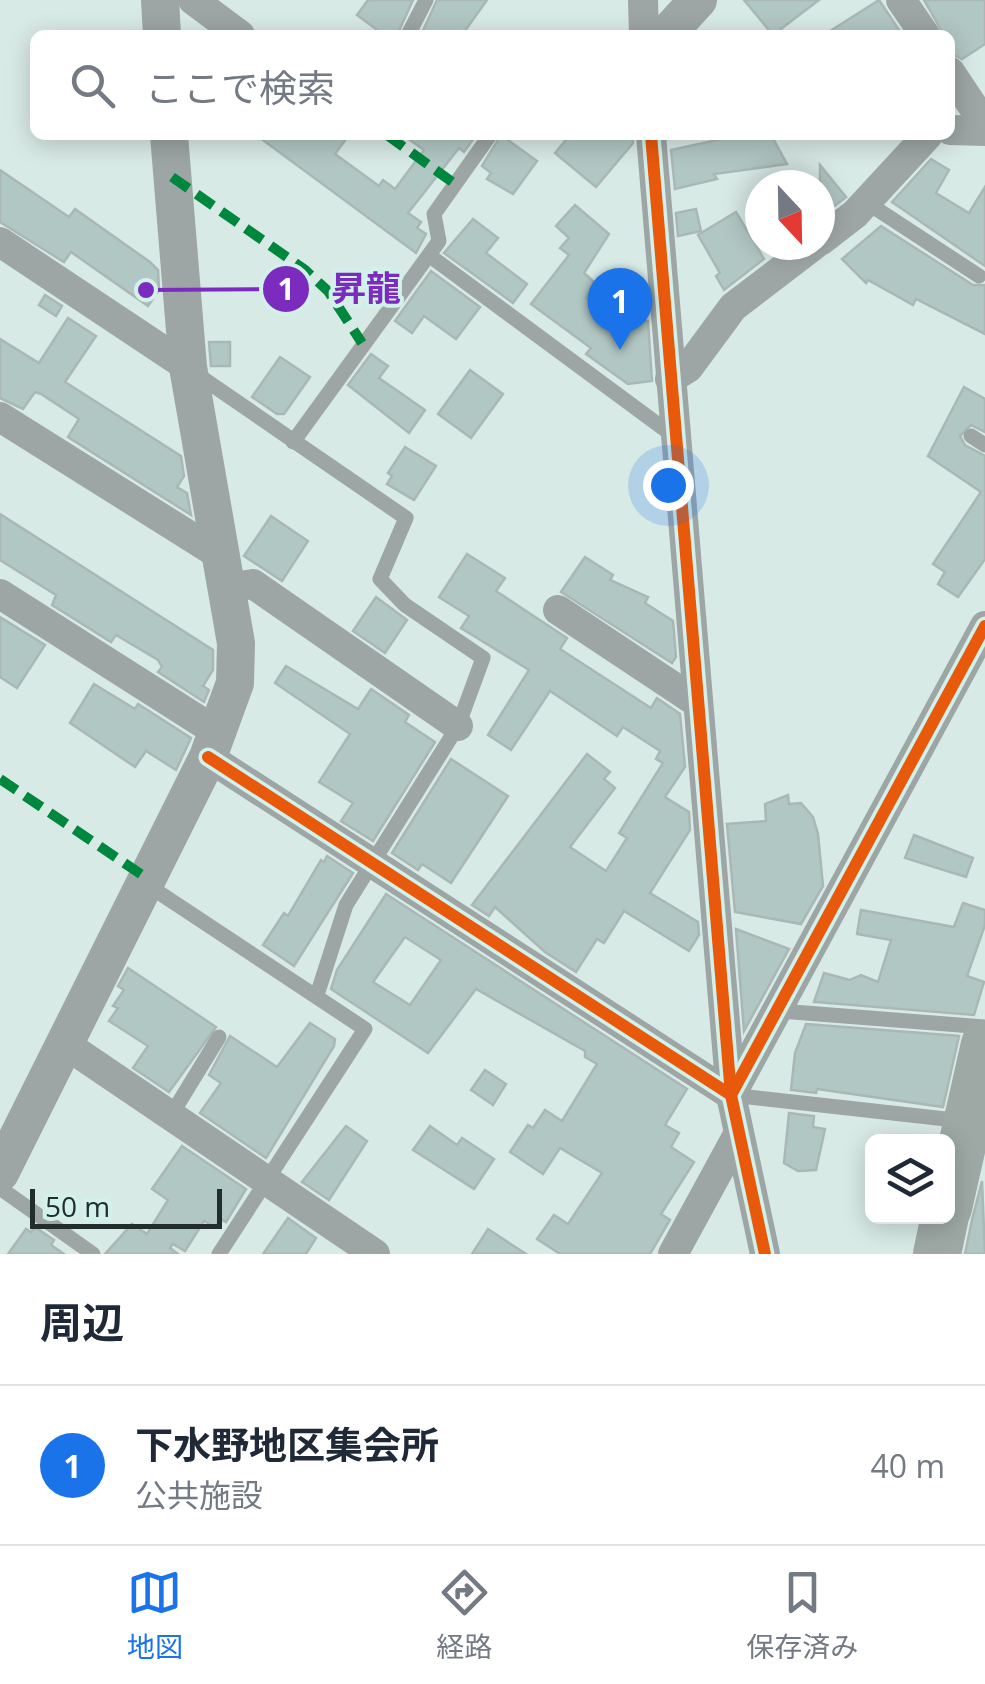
<!DOCTYPE html>
<html lang="ja">
<head>
<meta charset="utf-8">
<style>
  :root { --surface:#fff; --page:#f6f6f7; --text:#1f2937; --muted:#747a83; --line:#e0e1e3; --accent:#1a73e8 }
  body { margin:0; font-family:"Open Sans","Noto Sans JP",sans-serif; background:var(--page); color:var(--text) }
  .controls { position:absolute; right:30px; bottom:30px; display:grid; overflow:hidden; border-radius:15px; box-shadow:0 5px 25px #0003 }
  .controls button { width:90px; height:90px; display:grid; place-items:center; padding:0; border:0; border-bottom:2px solid var(--line); background:var(--surface); color:var(--text); font:50px sans-serif }
  .compass { position:absolute; left:745px; top:170px; width:90px; height:90px; border-radius:50%; background:var(--surface); box-shadow:0 5px 25px #0003; rotate:158deg }
  .scale { position:absolute; left:30px; bottom:25px; width:192px; box-sizing:border-box; padding-left:10px; border:5px solid #212e2b; border-top:0; font-size:28px; line-height:35px; white-space:nowrap; color:#212e2b; -webkit-text-stroke:8px #d1f1ea; paint-order:stroke }
  .you { position:absolute; left:668px; top:485px; width:35px; height:35px; margin:-25px; border:8px solid #fff; border-radius:50%; background:#1a73e8; box-shadow:0 0 0 15px #1a73e833 }
  .badge { display:grid; place-items:center; width:65px; height:65px; border-radius:50%; background:var(--accent); color:#fff; font-size:32px; font-weight:700 }
  .pin { position:absolute; translate:-50% -82px; filter:drop-shadow(0 2px 5px #0008) }
  .pin::after { content:''; position:absolute; top:52px; width:35px; height:30px; background:inherit; clip-path:polygon(0 0,100% 0,50% 100%) }
  .list { margin:0; padding:0; list-style:none }
  h2 { display:flex; justify-content:space-between; align-items:center; height:130px; margin:0; padding:0 40px; font-size:42px }
  h2 small { font-size:32px; font-weight:400; color:var(--muted) }
  .list li { display:grid; grid-template-columns:65px 1fr auto; gap:30px; align-items:center; box-sizing:border-box; height:160px; padding:0 40px; border-top:2px solid var(--line) }
  .list b { display:block; font-size:38px; white-space:nowrap }
  .list p { margin:0; font-size:32px; white-space:nowrap; color:var(--muted) }
  .list em { font-size:32px; font-style:normal; color:var(--muted) }
  .icon { flex:none; width:55px; height:55px; fill:none; stroke:currentColor; stroke-width:2; stroke-linecap:round; stroke-linejoin:round }
  .map { position:relative; flex:none; width:985px; height:1254px; overflow:hidden }
  .search { position:absolute; background:var(--surface); box-shadow:0 5px 25px #0003; left:30px; right:30px; top:30px; height:110px; display:flex; align-items:center; gap:25px; box-sizing:border-box; padding:0 35px; border-radius:15px; color:var(--muted); font-size:38px }
  .sheet { height:290px; background:var(--surface) }
  nav { display:flex; justify-content:space-around; align-items:center; box-sizing:border-box; height:140px; border-top:2px solid var(--line); background:var(--surface); font-size:28px; color:var(--muted) }
  nav a { display:grid; justify-items:center; gap:5px }
  nav .on { color:var(--accent) }
  .map>svg:first-child { display:block }
</style>
</head>
<body>
<div class="map">
<svg width="985" height="1254" viewBox="0 0 985 1254">
  <rect width="100%" height="100%" fill="#d8eae6"/>
  <g fill="#b1c7c3" stroke="#aab8b5" stroke-width="2.5" fill-rule="evenodd">
    <polygon points="368,0 413,0 397,35 384,35 357,15"/>
    <polygon points="437,0 487,0 462,35 421,35"/>
    <polygon points="744,0 819,0 773,35"/>
    <polygon points="879,0 899,30 892,35 824,35"/>
    <polygon points="924,0 985,0 985,44 962,59 952,54 950,35 944,35"/>
    <polygon points="256,135 349,135 335,154 379,186 383,180 395,189 424,150 403,135 476,135 464,152 459,148 408,213 421,222 417,228 426,234 416,253"/>
    <polygon points="501,135 537,161 513,194 487,179 491,173 482,166"/>
    <polygon points="570,135 632,135 633,143 596,187 555,153"/>
    <polygon points="740,135 771,135 787,164 714,174 717,179 675,189 671,150"/>
    <polygon points="931,159 949,170 936,193 969,213 985,187 985,266 892,202"/>
    <polygon points="820,165 846,197 820,217"/>
    <polygon points="0,170 69,217 75,209 150,262 158,270 159,290 148,306 71,252 64,262 0,222"/>
    <polygon points="575,205 609,234 584,273 594,282 586,298 623,324 648,321 652,381 628,384 586,354 591,348 531,304 569,255 560,248 569,238 556,226"/>
    <polygon points="696,209 701,231 678,236 676,213"/>
    <polygon points="736,212 764,259 724,290 716,276 720,273 698,235"/>
    <polygon points="473,219 498,238 486,253 527,284 513,303 444,253"/>
    <polygon points="881,226 973,285 985,285 985,334 916,299 913,305 868,280 866,283 842,259"/>
    <polygon points="431,271 480,307 456,339 424,316 412,333 395,321"/>
    <polygon points="45,295 62,306 56,316 39,305"/>
    <polygon points="68,318 96,336 65,382 181,456 184,476 177,487 187,493 191,515 68,437 79,419 41,394 35,392 23,409 0,398 0,339 39,363"/>
    <polygon points="209,342 230,342 230,366 211,366"/>
    <polygon points="371,354 388,366 379,378 425,410 409,433 348,385"/>
    <polygon points="280,357 310,377 284,414 277,414 252,397"/>
    <polygon points="470,370 503,394 471,438 438,414"/>
    <polygon points="964,387 985,399 985,432 971,425 960,436 965,445 985,456 985,559 958,597 938,584 945,572 933,564 981,492 928,456"/>
    <polygon points="405,447 436,466 414,500 387,484 392,476 388,473"/>
    <polygon points="0,514 213,650 213,670 203,686 209,690 204,702 158,672 162,667 158,660 116,635 111,642 52,605 56,595 0,560"/>
    <polygon points="271,516 308,541 282,581 244,556"/>
    <polygon points="467,554 505,578 496,591 567,638 560,649 651,708 657,698 680,714 685,767 665,797 689,812 690,830 650,893 698,922 699,935 689,951 624,911 604,943 597,939 576,972 545,952 495,907 489,916 472,905 587,754 610,772 604,779 615,788 570,847 606,871 627,838 619,833 663,763 656,759 660,751 623,727 617,736 550,691 511,750 488,735 529,670 461,628 469,616 439,597"/>
    <polygon points="585,557 613,575 610,580 648,597 645,603 673,621 676,657 672,663 561,592"/>
    <polygon points="376,597 407,620 385,653 353,631"/>
    <polygon points="0,617 45,645 17,688 0,677"/>
    <polygon points="286,666 358,709 371,689 409,715 405,722 435,742 373,841 341,821 353,803 319,782 350,734 275,683"/>
    <polygon points="94,684 135,709 138,704 191,738 176,770 146,751 135,767 70,723"/>
    <polygon points="451,759 508,796 451,883 422,864 418,870 392,853"/>
    <polygon points="788,795 789,804 801,803 813,817 818,834 823,886 801,924 735,912 727,824 766,821 765,804"/>
    <polygon points="914,835 973,858 966,877 905,858"/>
    <polygon points="327,856 353,873 294,966 263,945 284,913 288,916 321,860 324,862"/>
    <path d="M 386,894 L 687,1089 L 665,1125 L 679,1133 L 671,1147 L 694,1162 L 661,1214 L 670,1220 L 650,1254 L 560,1254 L 537,1239 L 554,1215 L 568,1224 L 602,1173 L 560,1148 L 543,1174 L 510,1152 L 528,1125 L 533,1128 L 545,1110 L 562,1121 L 597,1064 L 585,1057 L 585,1051 L 476,989 L 428,1053 L 331,989 L 337,970 ZM 405,937 L 441,960 L 410,1005 L 373,982 Z"/>
    <polygon points="963,903 985,910 985,925 967,976 984,982 974,1015 814,1002 824,973 850,980 861,975 878,982 891,940 857,934 861,910 954,927"/>
    <polygon points="736,929 789,949 744,1031"/>
    <polygon points="128,968 216,1027 169,1092 133,1068 148,1046 109,1021 118,1008 113,1006 124,990 118,986"/>
    <polygon points="310,1023 335,1039 334,1046 266,1158 200,1113 221,1083 209,1075 230,1036 277,1067"/>
    <polygon points="806,1024 959,1036 943,1107 817,1089 816,1093 791,1090 795,1053"/>
    <polygon points="485,1070 506,1084 493,1105 471,1090"/>
    <polygon points="789,1113 814,1116 813,1127 825,1129 816,1170 798,1171 784,1163"/>
    <polygon points="346,1126 367,1141 329,1200 302,1182"/>
    <polygon points="430,1126 457,1145 462,1138 494,1159 474,1189 413,1150"/>
    <polygon points="182,1146 246,1189 226,1222 220,1219 215,1227 204,1221 185,1251 173,1244 170,1248 178,1254 105,1254 132,1224 147,1234 168,1200 152,1189"/>
    <polygon points="982,1181 985,1254 965,1254 972,1220"/>
    <polygon points="288,1218 316,1238 306,1254 263,1254"/>
    <polygon points="35,1227 54,1240 51,1245 64,1254 8,1254 26,1229 31,1232"/>
    <polygon points="488,1229 526,1254 472,1254"/>
  </g>
  <g fill="none" stroke-linecap="round" stroke-linejoin="round">
    <g stroke="#9da6a5" stroke-width="15">
      <polyline points="408,35 426,0"/>
      <polyline points="866,202 979,276"/>
      <polyline points="430,256 675,437"/>
      <polyline points="195,373 406,518 380,579 405,605 483,658 458,726 346,905 317,995"/>
      <polyline points="971,436 985,445"/>
      <polyline points="293,442 439,241 434,214 490,135"/>
      <polyline points="146,884 365,1029 219,1254"/>
      <polyline points="780,1011 985,1027"/>
      <polyline points="731,1095 964,1121"/>
      <polyline points="170,1117 219,1037"/>
      <polyline points="0,1188 93,1254"/>
    </g>
    <g stroke="#9da6a5" stroke-width="30">
      <polyline points="193,0 240,35"/>
      <polyline points="643,0 644,35"/>
      <polyline points="901,0 925,35"/>
      <polyline points="950,72 985,124"/>
      <polyline points="950,130 985,131"/>
      <polyline points="651,135 731,1095 765,1254"/>
      <polyline points="820,241 855,214 928,135"/>
      <polyline points="0,242 188,367"/>
      <polyline points="670,379 688,368 733,307 814,245"/>
      <polyline points="0,417 220,555"/>
      <polyline points="227,588 253,584 458,726"/>
      <polyline points="0,594 217,732"/>
      <polyline points="558,610 698,703"/>
      <polyline points="208,757 731,1095 985,626"/>
      <polyline points="65,1044 375,1254"/>
      <polyline points="673,1254 739,1133"/>
    </g>
    <g stroke="#9da6a5" stroke-width="38">
      <polyline points="160,0 162,35"/>
      <polyline points="666,35 698,0"/>
      <polyline points="0,1173 208,757 235,683 236,643 188,367 169,135"/>
    </g>
    <g stroke="#9ea9a6" stroke-width="48">
      <polyline points="948,1208 985,1044"/>
      <polyline points="937,1254 945,1216"/>
    </g>
    <g stroke="#00873e" stroke-width="10" stroke-dasharray="20 10" stroke-linecap="butt">
      <polyline points="387,135 455,184"/>
      <polyline points="172,177 304,269 328,291 362,343"/>
      <polyline points="0,779 145,877"/>
    </g>
    <defs>
      <g id="cycleway">
        <polyline points="651,135 731,1095 765,1254"/>
        <polyline points="208,757 731,1095 985,626"/>
      </g>
    </defs>
    <use href="#cycleway" stroke="#d1f1ea" stroke-width="19"/>
    <use href="#cycleway" stroke="#e8590c" stroke-width="12"/>
  </g>
  <path fill="none" stroke="#7b2cbf" stroke-width="4" d="M146 290L286 289"/>
  <g fill="#7b2cbf" stroke="#d1f1ea" stroke-width="4">
    <circle cx="146" cy="290" r="10"/>
    <circle cx="286" cy="289" r="25"/>
  </g>
  <g font-size="30" text-anchor="middle" font-weight="bold" fill="#fff">
    <text x="286" y="300">1</text>
  </g>
  <g font-size="35" text-anchor="middle" font-weight="bold" fill="#7b2cbf" stroke="#d1f1ea" stroke-width="8" stroke-linejoin="round" paint-order="stroke">
    <text x="366" y="301">昇龍</text>
  </g>
</svg>
<div class="controls">
<button><svg class="icon" aria-label="layers" viewBox="0 0 24 24"><path d="M12 4l9 5-9 5-9-5zM3 14l9 5 9-5"/></svg></button>
</div>
<svg class="compass" viewBox="-18 -18 36 36"><path d="M0-13l5 13h-10z" fill="#e53935"/><path d="M0 13l5-13h-10z" fill="#747a83"/></svg>
<div class="scale">50 m</div>
<div class="you"></div>
<div class="pin badge" style="left:620px;top:350px">1</div>
<div class="search"><svg class="icon" aria-label="search" viewBox="0 0 24 24"><circle cx="10" cy="10" r="6"/><path d="M15 15l6 6"/></svg>ここで検索</div>
</div>
<section class="sheet">
<h2>周辺<small></small></h2>
<ul class="list">
<li><span class="badge">1</span><div><b>下水野地区集会所</b><p>公共施設</p></div><em>40 m</em></li>
</ul>
</section>
<nav>
<a class="on"><svg class="icon" aria-label="map" viewBox="0 0 24 24"><path d="M3 6l6-2 6 2 6-2v14l-6 2-6-2-6 2zM9 4v14M15 6v14"/></svg>地図</a>
<a><svg class="icon" aria-label="directions" viewBox="0 0 24 24"><path d="M12 3l9 9-9 9-9-9zM9 14v-3h6M13 9l2 2-2 2"/></svg>経路</a>
<a><svg class="icon" aria-label="saved" viewBox="0 0 24 24"><path d="M7 4h10v16l-5-4-5 4z"/></svg>保存済み</a>
</nav>
</body>
</html>
